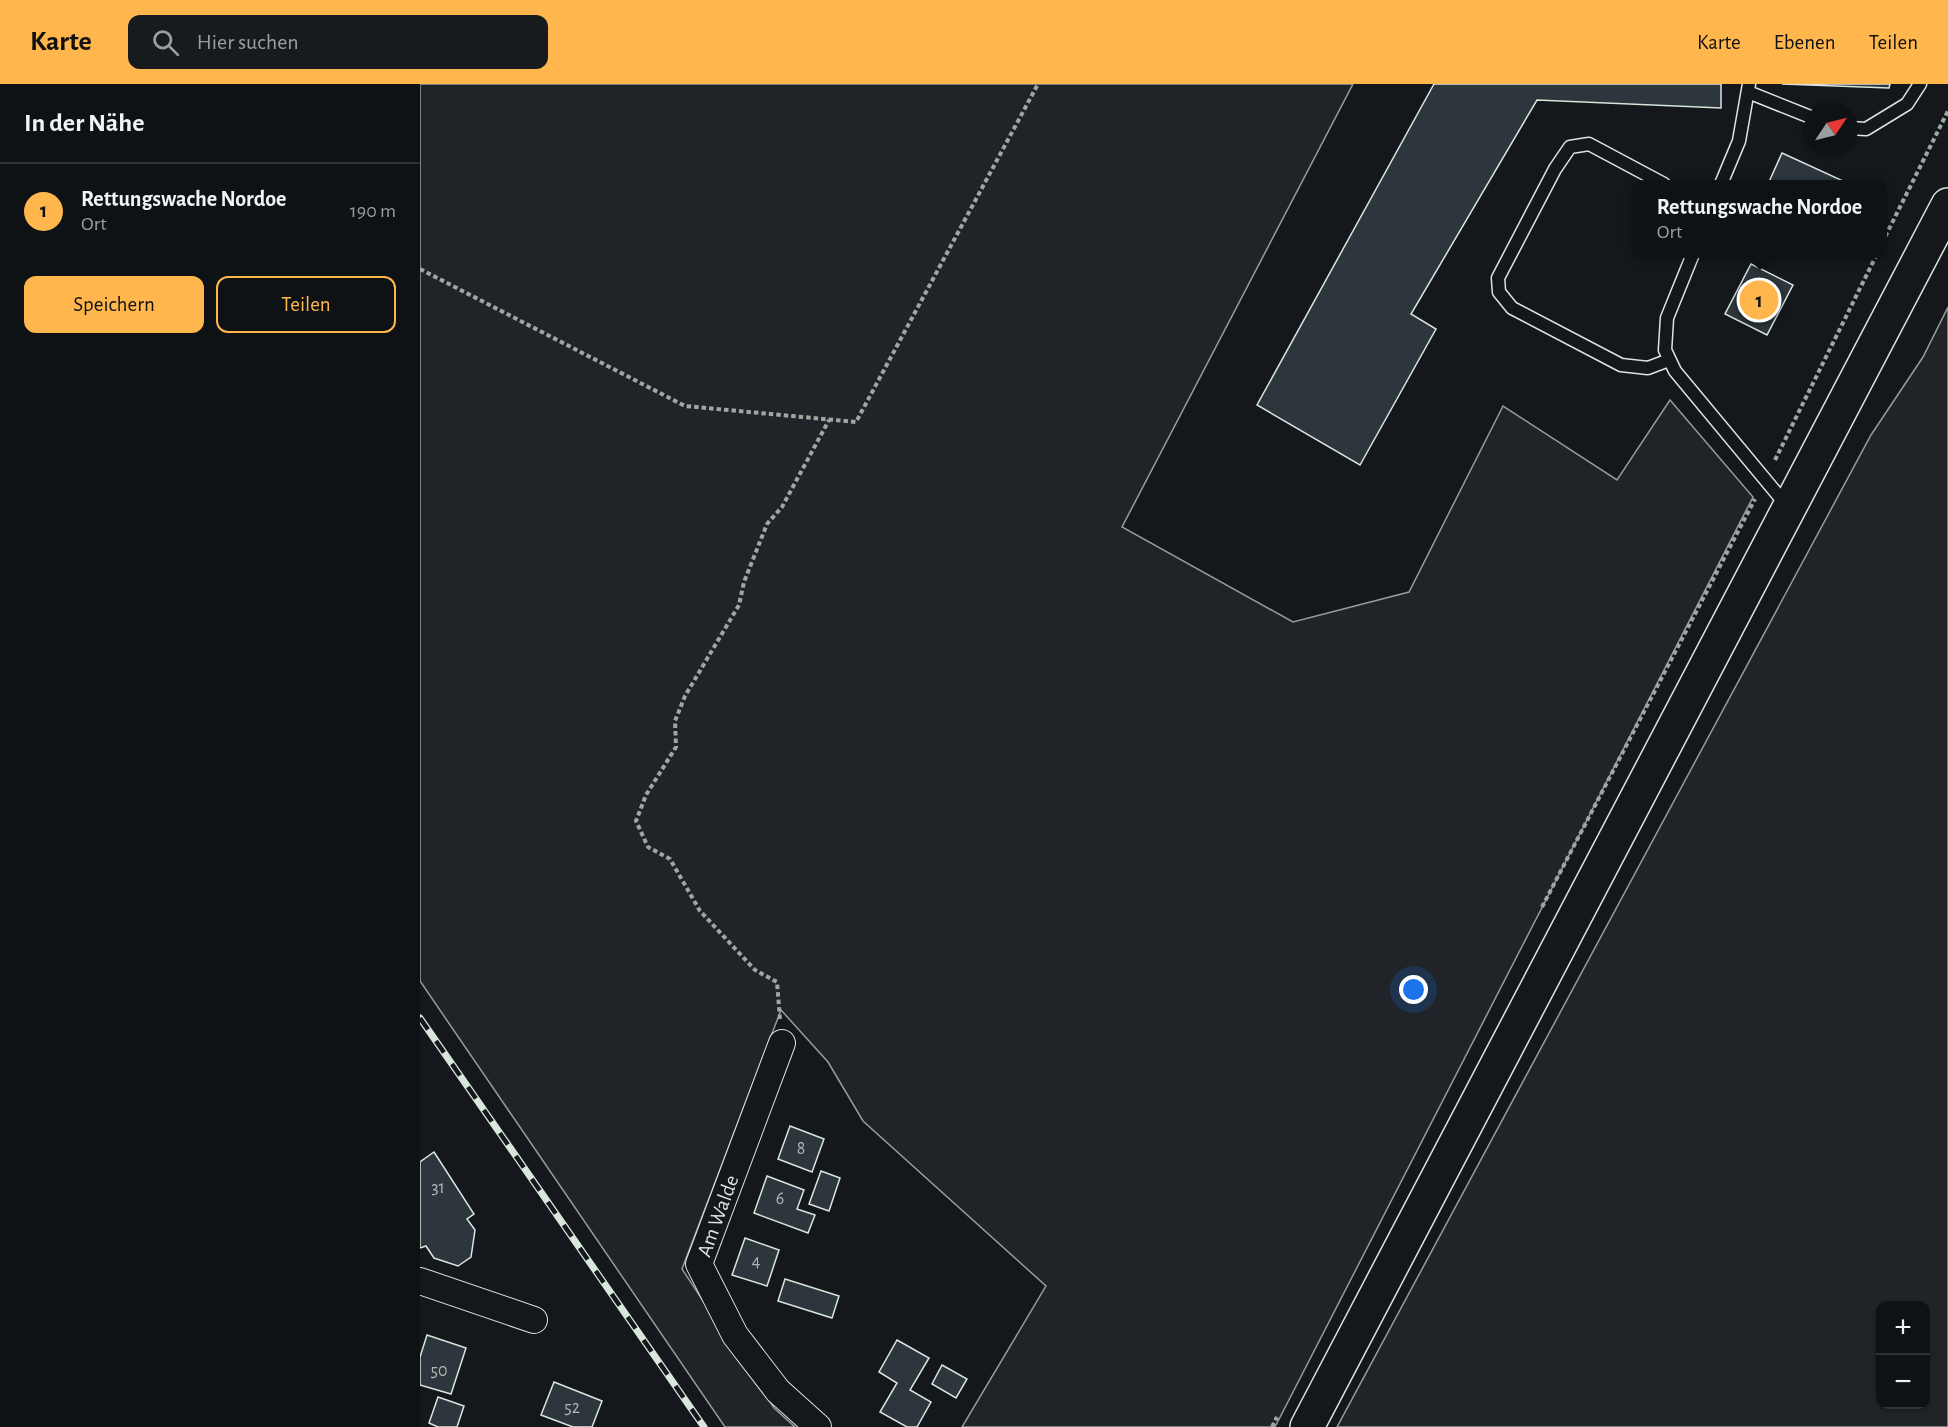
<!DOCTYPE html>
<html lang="de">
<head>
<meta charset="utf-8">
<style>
  :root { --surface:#0f1215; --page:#181b1e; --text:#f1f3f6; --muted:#9b9ea0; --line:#2f3234; --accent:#ffb74d }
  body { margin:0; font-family:"Alegreya Sans",sans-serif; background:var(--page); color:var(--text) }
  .controls { position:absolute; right:18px; bottom:18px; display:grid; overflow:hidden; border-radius:12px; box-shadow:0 2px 4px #0004 }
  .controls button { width:54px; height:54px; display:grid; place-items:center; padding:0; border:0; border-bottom:2px solid var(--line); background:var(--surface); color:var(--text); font:30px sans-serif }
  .compass { position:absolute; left:1384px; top:18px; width:54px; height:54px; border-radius:50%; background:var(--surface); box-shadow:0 2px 4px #0004; rotate:55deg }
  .you { position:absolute; left:994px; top:906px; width:21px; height:21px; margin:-15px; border:4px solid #fff; border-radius:50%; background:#1a73e8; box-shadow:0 0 0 9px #1a73e833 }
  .badge { display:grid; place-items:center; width:39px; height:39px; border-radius:50%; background:var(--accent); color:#111; font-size:20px; font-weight:700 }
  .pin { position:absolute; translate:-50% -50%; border:3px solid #fff; box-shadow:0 2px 6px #0006 }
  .popup { position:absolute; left:1212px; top:96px; width:255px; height:78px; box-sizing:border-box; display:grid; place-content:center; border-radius:12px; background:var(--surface); filter:drop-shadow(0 2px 4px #0005); font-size:20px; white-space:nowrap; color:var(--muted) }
  .popup b { font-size:22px; color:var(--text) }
  .popup::after { content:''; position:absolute; left:50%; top:100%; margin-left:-12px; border:12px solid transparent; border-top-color:var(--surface) }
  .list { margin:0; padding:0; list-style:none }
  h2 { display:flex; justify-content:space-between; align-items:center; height:78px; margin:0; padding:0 24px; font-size:26px }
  h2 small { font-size:20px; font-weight:400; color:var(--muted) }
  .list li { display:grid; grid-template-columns:39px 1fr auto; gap:18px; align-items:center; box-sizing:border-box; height:96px; padding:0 24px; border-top:2px solid var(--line) }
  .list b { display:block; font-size:22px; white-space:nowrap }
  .list p { margin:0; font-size:20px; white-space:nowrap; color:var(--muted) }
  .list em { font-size:20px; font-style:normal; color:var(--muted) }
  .actions { display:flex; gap:12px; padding:18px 24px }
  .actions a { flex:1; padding:14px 0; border:2px solid var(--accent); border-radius:12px; text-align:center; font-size:21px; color:var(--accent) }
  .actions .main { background:var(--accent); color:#111 }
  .icon { flex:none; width:33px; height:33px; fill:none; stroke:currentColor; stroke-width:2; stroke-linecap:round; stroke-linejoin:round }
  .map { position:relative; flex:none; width:1528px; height:1343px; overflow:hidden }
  header { display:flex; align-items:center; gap:36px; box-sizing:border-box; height:84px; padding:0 30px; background:var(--accent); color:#111 }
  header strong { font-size:28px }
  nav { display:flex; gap:33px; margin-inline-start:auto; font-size:21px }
  .search { width:420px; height:54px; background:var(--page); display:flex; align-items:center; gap:15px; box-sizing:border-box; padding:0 21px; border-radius:12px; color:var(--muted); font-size:22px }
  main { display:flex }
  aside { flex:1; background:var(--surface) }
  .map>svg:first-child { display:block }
</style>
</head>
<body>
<header>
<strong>Karte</strong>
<div class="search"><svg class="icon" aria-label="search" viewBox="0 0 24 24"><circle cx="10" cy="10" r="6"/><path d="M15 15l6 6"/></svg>Hier suchen</div>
<nav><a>Karte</a><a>Ebenen</a><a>Teilen</a></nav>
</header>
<main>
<aside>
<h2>In der Nähe<small></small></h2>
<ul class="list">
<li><span class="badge">1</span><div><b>Rettungswache Nordoe</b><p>Ort</p></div><em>190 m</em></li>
</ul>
<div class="actions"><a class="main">Speichern</a><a>Teilen</a></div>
</aside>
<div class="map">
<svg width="1528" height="1343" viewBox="0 0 1528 1343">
  <rect width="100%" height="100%" fill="#14181c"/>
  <g fill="#202428" stroke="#939e99" stroke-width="1.5" fill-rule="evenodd">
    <polygon points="0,0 933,0 702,443 873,538 989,508 1083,322 1197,396 1250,316 1333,413 855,1343 542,1343 626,1202 443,1037 408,978 361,926 262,1185 354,1324 375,1343 305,1343 0,897"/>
    <path d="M 1528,223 L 1528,1343 L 917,1343 L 1451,351 L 1503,273 ZM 1460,1222 L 1506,1222 L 1506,1320 L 1460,1320 Z"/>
  </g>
  <g fill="#2c363c" stroke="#d8e6dc" stroke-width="1.5">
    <polygon points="1014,0 1301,0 1301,24 1117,16 991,230 1016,245 940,381 837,321"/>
    <polygon points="1362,0 1470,0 1469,4"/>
    <polygon points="1362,69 1421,96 1419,100 1348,100"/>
    <polygon points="1331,180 1373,201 1347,251 1305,230"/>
    <polygon points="370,1042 404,1055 392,1088 358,1075"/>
    <polygon points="14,1068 54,1130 47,1135 55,1146 51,1173 38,1182 14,1174 6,1162 0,1164 0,1078"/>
    <polygon points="401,1087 420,1094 409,1127 389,1120"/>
    <polygon points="347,1092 384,1106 377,1125 395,1131 388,1149 334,1129"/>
    <polygon points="325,1154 359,1166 347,1202 312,1191"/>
    <polygon points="365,1195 419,1212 412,1234 358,1217"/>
    <polygon points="7,1251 46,1264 31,1310 0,1301 0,1273"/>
    <polygon points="477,1256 509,1274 490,1306 511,1318 497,1343 487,1343 460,1328 477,1299 459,1288"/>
    <polygon points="522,1281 547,1295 536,1314 512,1300"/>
    <polygon points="134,1298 182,1317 172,1343 153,1343 121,1331"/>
    <polygon points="18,1313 44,1322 37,1343 18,1343 9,1339"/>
  </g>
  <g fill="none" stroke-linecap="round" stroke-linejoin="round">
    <defs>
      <g id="lane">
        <polyline points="1328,8 1393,34"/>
        <polyline points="1429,44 1446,45 1487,20 1500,0"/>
        <polyline points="1244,100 1169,60 1150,63 1135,85 1078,194 1079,208 1092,224 1201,281 1228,284 1249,276"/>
        <polyline points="1301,100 1319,57 1329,0"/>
        <polyline points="1273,170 1247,234 1245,266 1255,287 1368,423"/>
      </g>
      <g id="street">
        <polyline points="362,959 279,1180 315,1251 358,1307 398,1343"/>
        <polyline points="0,1197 114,1236"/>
      </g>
      <polyline id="secondary" points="887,1343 1528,121"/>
    </defs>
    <use href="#lane" stroke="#d8e6dc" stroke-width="15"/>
    <use href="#street" stroke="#d8e6dc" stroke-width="28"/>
    <use href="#secondary" stroke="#d8e6dc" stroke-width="36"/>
    <g stroke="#9da8a2" stroke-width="4" stroke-dasharray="4.5 3" stroke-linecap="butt">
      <polyline points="1462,159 1528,27"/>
      <polyline points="0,185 265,322 436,338 618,0"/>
      <polyline points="1355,376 1457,170"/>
      <polyline points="1122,823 1335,415"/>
      <polyline points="360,935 357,898 335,886 280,827 250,775 228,763 216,737 226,711 256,663 255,637 265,612 319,521 324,498 347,440 362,423 409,336"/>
      <polyline points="852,1343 857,1333"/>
    </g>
    <use href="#lane" stroke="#14181c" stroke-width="12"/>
    <use href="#street" stroke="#14181c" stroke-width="26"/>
    <use href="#secondary" stroke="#14181c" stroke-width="33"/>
    <defs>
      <polyline id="rail" points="0,934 284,1343"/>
    </defs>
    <use href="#rail" stroke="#d8e6dc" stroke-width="7"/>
    <use href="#rail" stroke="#14181c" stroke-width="4.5" stroke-dasharray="14" stroke-linecap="butt"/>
  </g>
  <g text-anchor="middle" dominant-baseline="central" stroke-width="4.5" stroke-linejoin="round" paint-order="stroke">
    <g font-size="18" fill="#adbab4">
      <text x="381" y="1065">8</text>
      <text x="18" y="1104">31</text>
      <text x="360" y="1115">6</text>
      <text x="336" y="1178">4</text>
      <text x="19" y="1287">50</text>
      <text x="152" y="1324">52</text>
    </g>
    <g font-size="21" fill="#d8e6dc" stroke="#14181c">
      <text transform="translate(298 1132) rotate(-70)">Am Walde</text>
    </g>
  </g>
</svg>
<div class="controls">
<button>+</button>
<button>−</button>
</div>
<svg class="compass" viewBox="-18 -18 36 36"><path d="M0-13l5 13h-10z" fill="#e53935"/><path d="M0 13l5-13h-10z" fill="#9b9ea0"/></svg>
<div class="you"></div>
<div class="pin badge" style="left:1339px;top:216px">1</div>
<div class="popup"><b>Rettungswache Nordoe</b>Ort</div>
</div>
</main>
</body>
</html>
